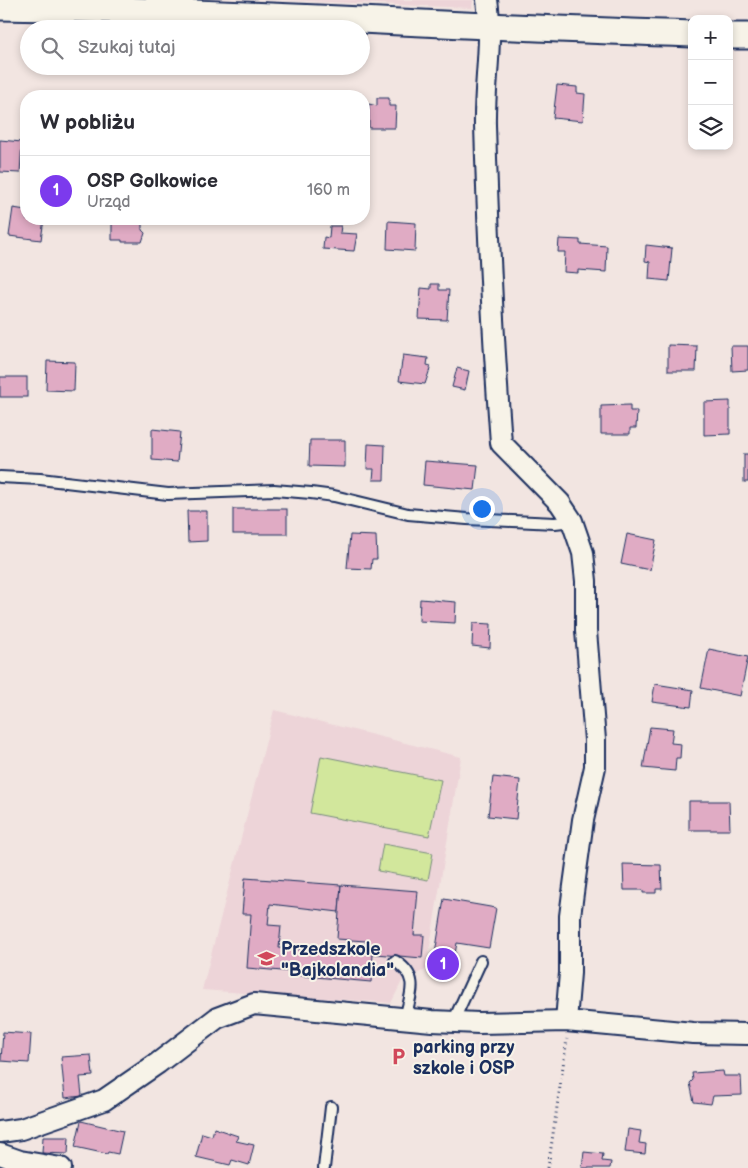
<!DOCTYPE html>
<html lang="pl">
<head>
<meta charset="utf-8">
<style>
  :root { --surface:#fff; --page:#f7f7f7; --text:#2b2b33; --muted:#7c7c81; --line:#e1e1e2; --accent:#7c3aed }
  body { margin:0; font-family:"Balsamiq Sans",sans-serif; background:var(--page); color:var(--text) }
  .controls { position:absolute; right:15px; top:15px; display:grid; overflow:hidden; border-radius:10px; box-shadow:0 2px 8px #0003 }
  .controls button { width:45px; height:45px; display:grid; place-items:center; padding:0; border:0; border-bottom:1px solid var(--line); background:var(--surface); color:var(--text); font:25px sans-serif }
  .you { position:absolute; left:481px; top:508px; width:18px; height:18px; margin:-12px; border:4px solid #fff; border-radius:50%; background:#1a73e8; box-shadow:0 0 0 8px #1a73e833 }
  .badge { display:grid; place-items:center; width:32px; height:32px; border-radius:50%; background:var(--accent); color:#fff; font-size:16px; font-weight:700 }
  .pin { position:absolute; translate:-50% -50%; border:2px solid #fff; box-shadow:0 1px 5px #0006 }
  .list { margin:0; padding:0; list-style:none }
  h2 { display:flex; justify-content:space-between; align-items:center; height:65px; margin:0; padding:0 20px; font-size:21px }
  h2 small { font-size:16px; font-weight:400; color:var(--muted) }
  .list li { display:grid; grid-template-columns:32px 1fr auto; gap:15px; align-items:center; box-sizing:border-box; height:70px; padding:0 20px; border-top:1px solid var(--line) }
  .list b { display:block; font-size:19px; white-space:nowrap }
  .list p { margin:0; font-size:16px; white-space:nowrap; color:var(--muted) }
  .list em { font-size:16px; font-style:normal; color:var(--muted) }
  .icon { flex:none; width:28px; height:28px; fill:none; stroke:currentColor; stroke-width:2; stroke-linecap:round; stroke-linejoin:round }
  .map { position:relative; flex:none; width:748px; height:1168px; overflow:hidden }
  .search { position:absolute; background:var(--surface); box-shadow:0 2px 8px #0003; left:20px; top:20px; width:350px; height:55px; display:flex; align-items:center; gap:12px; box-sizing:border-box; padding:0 18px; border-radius:28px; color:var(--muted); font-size:19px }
  .panel { position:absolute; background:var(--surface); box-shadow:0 2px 8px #0003; left:20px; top:90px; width:350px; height:135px; border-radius:20px }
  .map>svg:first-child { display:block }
</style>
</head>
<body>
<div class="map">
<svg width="748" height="1168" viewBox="0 0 748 1168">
  <rect width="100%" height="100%" fill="#f2e5e1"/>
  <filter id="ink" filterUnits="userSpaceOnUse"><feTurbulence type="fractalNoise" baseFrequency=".02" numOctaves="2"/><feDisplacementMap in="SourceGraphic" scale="10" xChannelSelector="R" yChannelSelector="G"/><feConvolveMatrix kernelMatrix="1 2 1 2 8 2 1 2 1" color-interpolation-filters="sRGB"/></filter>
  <g filter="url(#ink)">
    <g fill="#edd4d8">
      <polygon points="281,0 473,0 472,8"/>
      <polygon points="274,710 461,757 426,970 403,979 391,1003 202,990"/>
    </g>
    <g fill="#d2e79c" stroke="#768b7d">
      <polygon points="321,756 441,780 429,836 310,813"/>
      <polygon points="383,844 433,853 428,880 378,871"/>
    </g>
    <g fill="#e0abc4" stroke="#1b2f5e">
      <polygon points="557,85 577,87 577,93 585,94 583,121 553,118"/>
      <polygon points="377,98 389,98 389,106 396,106 395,128 369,128 369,104 377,106"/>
      <polygon points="0,140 22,142 20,173 0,172"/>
      <polygon points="13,208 26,210 26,219 44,219 41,240 9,236"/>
      <polygon points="142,219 142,230 145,233 142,242 122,242 122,240 112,240 112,220"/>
      <polygon points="388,221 416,223 415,251 387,249"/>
      <polygon points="330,226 341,226 340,233 357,234 354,251 323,249 324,237 329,238"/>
      <polygon points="559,239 580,240 580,244 607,246 606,272 578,270 578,273 564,272 565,252 558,252"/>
      <polygon points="646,245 672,248 669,281 649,279 650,262 645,261"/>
      <polygon points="431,284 439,284 439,290 449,290 447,320 419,319 421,288 431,289"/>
      <polygon points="668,345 697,346 696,371 668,371"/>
      <polygon points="731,346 748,346 748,370 732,371"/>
      <polygon points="403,355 428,358 427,365 431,366 425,384 399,381"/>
      <polygon points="47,361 75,362 74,391 46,390"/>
      <polygon points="457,368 469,371 465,390 452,387"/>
      <rect x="0" y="377" width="27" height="20"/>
      <polygon points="730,401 730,434 704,435 704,402"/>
      <polygon points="630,405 630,411 637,411 636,428 630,428 630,434 601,434 601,406"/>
      <polygon points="152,429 180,432 177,462 152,460"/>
      <polygon points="310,440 345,440 345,467 309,466"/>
      <polygon points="368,444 385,445 384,480 373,480 374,469 367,469"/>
      <rect x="744" y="454" width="4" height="28"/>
      <polygon points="425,461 478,465 475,490 423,485"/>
      <rect x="233" y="509" width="54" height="25"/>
      <polygon points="187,511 207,511 207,541 188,542"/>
      <polygon points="627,534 656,540 650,570 621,564"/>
      <polygon points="350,535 376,536 377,559 372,559 371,569 347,568"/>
      <polygon points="420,599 456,602 455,623 419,621"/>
      <polygon points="473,623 491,624 490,648 472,646"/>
      <polygon points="709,649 748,657 740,696 701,688"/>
      <polygon points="655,684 693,690 691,707 652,702"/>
      <polygon points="650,727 673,729 671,743 681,744 680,758 676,758 675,771 643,768"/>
      <polygon points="493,777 520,780 516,819 488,816"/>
      <polygon points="689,801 729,801 730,830 689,830"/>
      <polygon points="623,864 661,865 662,889 656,889 656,893 643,893 643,890 624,890"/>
      <polygon points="245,878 341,885 339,912 270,904 268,925 281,926 279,948 373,954 371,982 293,975 294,972 247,968 251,914 242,914"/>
      <polygon points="341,885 418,891 414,935 424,935 422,958 365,953 366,941 337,939"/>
      <polygon points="444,899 496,908 489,948 457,943 452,969 433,966"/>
      <polygon points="3,1032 31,1034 29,1063 1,1061"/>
      <polygon points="91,1055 93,1076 80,1077 82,1096 65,1098 61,1057"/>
      <polygon points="723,1071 724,1076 741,1076 742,1095 713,1096 711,1104 694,1102 690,1083 693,1080 692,1073"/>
      <polygon points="81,1121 123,1131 118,1154 108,1152 107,1154 75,1147"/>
      <polygon points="214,1128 238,1136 236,1141 254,1145 249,1165 232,1160 230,1165 196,1157 202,1133 212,1136"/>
      <polygon points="628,1129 641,1131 639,1143 646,1144 645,1154 625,1152"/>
      <polygon points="43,1137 69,1137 68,1154 42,1153"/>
      <polygon points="584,1152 603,1154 602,1161 611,1162 610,1168 582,1168"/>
    </g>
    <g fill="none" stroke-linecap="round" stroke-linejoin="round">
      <defs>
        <g id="service">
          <polyline points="0,477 40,479 168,494 274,490 311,493 334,496 408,514 467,519 555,523 572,521"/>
          <path d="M 395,961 C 420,977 411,993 405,1018"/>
          <polyline points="453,1022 481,961"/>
          <polyline points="324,1168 331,1107"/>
        </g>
        <g id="minor">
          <path d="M 487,0 C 493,41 484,84 485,125 C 488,231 493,337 501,443 L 560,503 L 572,521 L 583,553 L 586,581 L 586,631 L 595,740 L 595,767 L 583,820 L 573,893 L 570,916 L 570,973 L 566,1021"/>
          <polyline points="0,1132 21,1129 104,1100 158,1063 217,1018 254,1004 432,1021 479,1023 566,1021 693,1033 748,1034"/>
          <polyline points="0,1154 20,1161 61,1168"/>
        </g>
        <g id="tertiary">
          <path d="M 0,7 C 231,11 461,27 692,34"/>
          <polyline points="729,36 748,36"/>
        </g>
      </defs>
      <use href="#service" stroke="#1b2f5e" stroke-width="14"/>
      <use href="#minor" stroke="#1b2f5e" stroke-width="24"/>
      <use href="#tertiary" stroke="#1b2f5e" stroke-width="29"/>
      <polyline stroke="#1b2f5e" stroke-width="3" stroke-dasharray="1 4" stroke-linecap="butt" points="548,1168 567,1039"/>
      <use href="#service" stroke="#f7f3e8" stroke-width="10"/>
      <use href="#minor" stroke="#f7f3e8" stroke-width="20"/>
      <use href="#tertiary" stroke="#f7f3e8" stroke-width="25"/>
    </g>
  </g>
  <defs>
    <symbol id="school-bare" viewBox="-9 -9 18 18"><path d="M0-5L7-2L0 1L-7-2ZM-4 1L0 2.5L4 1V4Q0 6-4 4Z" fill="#d1495b" stroke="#f7f3e8" stroke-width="2.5" paint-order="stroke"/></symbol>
    <symbol id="parking-bare" viewBox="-9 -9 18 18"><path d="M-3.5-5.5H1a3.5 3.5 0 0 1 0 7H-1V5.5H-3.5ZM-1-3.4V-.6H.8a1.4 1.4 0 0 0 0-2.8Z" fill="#d1495b" stroke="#f7f3e8" stroke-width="2.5" paint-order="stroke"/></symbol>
  </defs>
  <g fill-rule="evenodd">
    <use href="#school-bare" x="254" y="946" width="25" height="25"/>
    <use href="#parking-bare" x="386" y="1044" width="25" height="25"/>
  </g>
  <g text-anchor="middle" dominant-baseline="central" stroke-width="4" stroke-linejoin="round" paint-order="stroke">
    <g font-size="18" font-weight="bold" fill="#1b2f5e" stroke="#f7f3e8" text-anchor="start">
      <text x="281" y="949">Przedszkole<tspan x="281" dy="21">"Bajkolandia"</tspan></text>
      <text x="413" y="1047">parking przy<tspan x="413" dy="21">szkole i OSP</tspan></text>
    </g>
  </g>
</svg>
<div class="controls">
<button>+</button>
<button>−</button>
<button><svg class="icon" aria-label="layers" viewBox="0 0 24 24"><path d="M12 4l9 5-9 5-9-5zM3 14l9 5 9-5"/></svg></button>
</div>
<div class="you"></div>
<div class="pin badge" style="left:443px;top:964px">1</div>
<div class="search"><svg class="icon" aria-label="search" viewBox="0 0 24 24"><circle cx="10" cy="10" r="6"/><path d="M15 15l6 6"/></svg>Szukaj tutaj</div>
<section class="panel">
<h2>W pobliżu<small></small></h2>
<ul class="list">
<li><span class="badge">1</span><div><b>OSP Golkowice</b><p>Urząd</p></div><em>160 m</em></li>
</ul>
</section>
</div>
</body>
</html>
